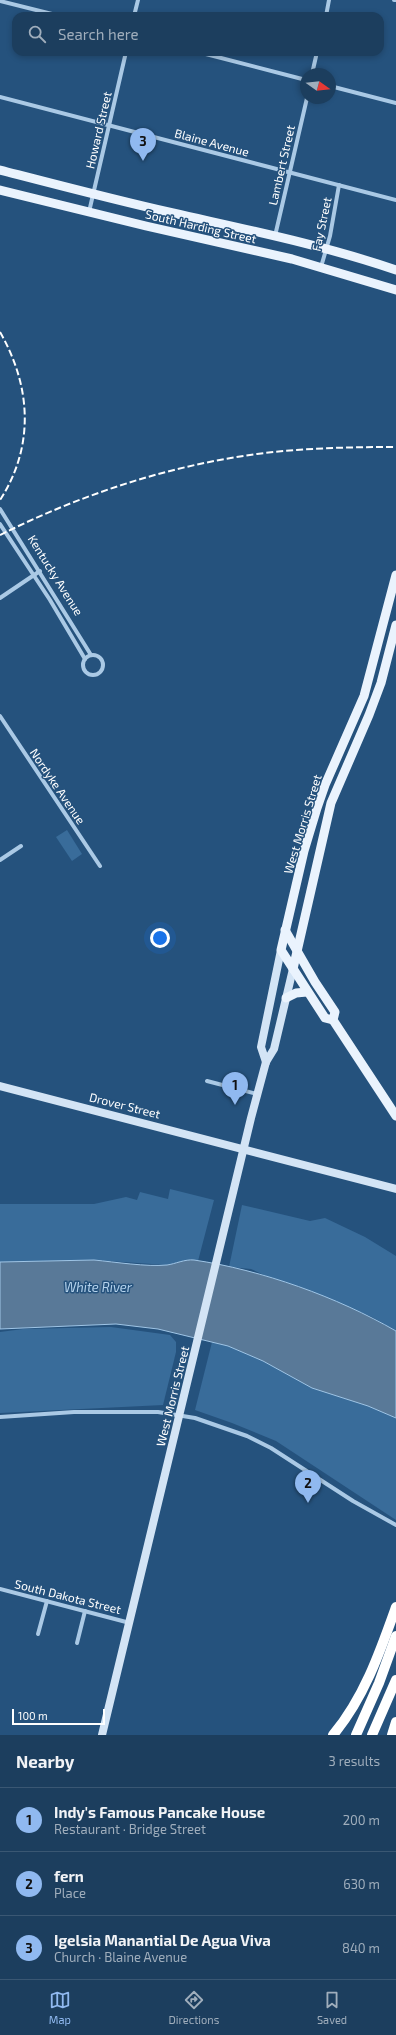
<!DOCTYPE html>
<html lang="en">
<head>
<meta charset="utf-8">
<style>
  :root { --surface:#1c3e5e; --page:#294967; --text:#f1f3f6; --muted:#a0aebc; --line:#3a5773; --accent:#90b9f0 }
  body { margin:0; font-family:"Exo 2",sans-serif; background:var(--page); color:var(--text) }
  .compass { position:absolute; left:300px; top:68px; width:36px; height:36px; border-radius:50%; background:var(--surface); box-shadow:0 2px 6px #0003; rotate:105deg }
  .scale { position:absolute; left:12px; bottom:10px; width:93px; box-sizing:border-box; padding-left:4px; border:2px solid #fff; border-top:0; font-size:11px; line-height:14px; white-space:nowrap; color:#fff; -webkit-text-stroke:3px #25527d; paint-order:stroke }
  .you { position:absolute; left:160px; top:938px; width:14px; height:14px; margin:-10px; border:3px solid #fff; border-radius:50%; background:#1a73e8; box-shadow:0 0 0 6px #1a73e833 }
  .badge { display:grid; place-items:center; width:26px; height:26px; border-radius:50%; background:var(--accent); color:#111; font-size:13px; font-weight:700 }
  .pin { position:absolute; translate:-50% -33px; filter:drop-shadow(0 1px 2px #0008) }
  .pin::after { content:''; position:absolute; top:21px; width:14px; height:12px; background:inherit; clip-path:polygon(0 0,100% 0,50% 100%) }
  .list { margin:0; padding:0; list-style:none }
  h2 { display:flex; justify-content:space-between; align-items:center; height:52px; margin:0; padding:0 16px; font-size:17px }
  h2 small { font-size:13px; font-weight:400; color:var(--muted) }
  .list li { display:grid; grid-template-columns:26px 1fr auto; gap:12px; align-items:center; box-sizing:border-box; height:64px; padding:0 16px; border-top:1px solid var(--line) }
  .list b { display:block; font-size:15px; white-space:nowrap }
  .list p { margin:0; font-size:13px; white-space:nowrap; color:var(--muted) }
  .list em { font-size:13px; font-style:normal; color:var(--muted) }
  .icon { flex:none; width:22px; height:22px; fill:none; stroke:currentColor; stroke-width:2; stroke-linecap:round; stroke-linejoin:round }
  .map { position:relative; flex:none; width:396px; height:1735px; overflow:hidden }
  .search { position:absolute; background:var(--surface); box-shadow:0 2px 6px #0003; left:12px; right:12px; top:12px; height:44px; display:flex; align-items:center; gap:10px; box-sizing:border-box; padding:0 14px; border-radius:12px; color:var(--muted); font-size:15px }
  .sheet { height:244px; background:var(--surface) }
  nav { display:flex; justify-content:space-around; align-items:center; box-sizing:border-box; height:56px; border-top:1px solid var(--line); background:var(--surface); font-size:11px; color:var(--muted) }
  nav a { display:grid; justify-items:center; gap:2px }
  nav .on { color:var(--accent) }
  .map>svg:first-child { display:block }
</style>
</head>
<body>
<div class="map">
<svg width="396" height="1735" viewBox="0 0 396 1735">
  <rect width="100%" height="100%" fill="#25527d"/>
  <g fill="#396c9a">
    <polygon points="67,830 82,854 72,861 56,837"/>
    <polygon points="170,1189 214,1200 198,1261 192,1260 166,1265 94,1260 0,1262 0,1204 94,1204 126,1197 137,1200 140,1192 168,1199"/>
    <polygon points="242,1205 310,1221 325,1218 365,1237 396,1256 396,1331 372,1317 316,1294 277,1281 251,1269 229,1267"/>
    <polygon points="111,1327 170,1335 176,1342 176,1352 163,1405 0,1413 0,1332 23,1329"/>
    <polygon points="212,1342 228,1346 263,1361 312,1388 368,1406 396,1418 396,1520 276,1441 232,1423 195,1410"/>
  </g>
  <path fill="#597998" stroke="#9fc5e6" d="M 94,1260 C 115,1262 147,1267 167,1265 C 175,1264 185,1259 194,1260 C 262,1270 337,1297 396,1331 L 396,1418 L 368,1406 L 312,1388 L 263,1361 L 228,1346 L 158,1329 L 116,1324 L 0,1329 L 0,1262 Z"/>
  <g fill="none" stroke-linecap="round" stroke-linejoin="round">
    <g stroke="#aac9e5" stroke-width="4">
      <polyline points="394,0 396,0"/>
      <polyline points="0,1 60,16"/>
      <polyline points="134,16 138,0"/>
      <polyline points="326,16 329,0"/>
      <polyline points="198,52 306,80"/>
      <polyline points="312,74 317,52"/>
      <polyline points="330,86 396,103"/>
      <polyline points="0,97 396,200"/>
      <polyline points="89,212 126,52"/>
      <polyline points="275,236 307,98"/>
      <polyline points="321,267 330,236 339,185"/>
      <polyline points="0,509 91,655"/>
      <polyline points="0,524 50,600 85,659"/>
      <polyline points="0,598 40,571"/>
      <circle cx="93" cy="665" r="10"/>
      <polyline points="0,716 100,866"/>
      <polyline points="0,860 21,846"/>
      <polyline points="207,1081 257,1094"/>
      <polyline points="0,1417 74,1412 158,1412 195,1418 247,1436 271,1448 353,1501 396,1525"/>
      <polyline points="0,1589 130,1623"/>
      <polyline points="38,1634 47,1601"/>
      <polyline points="77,1643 85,1611"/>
    </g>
    <g stroke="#d3e4f5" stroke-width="8">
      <polyline points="266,1062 261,1047 281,950"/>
      <polyline points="0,1086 396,1189"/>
      <polyline points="102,1735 251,1118 266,1062 274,1049 293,969"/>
    </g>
    <g stroke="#eaf3fd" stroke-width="9">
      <path d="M 0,170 C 58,185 115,200 173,213 C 248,230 323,245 396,270"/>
      <polyline points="0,190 146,226 292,259 396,290"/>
      <polyline points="285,930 315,982 335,1012 333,1020 396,1116"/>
      <polyline points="293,969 331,803 369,715 381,683 396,625"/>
      <polyline points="286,998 296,993 307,992"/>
      <polyline points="333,1020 325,1018 281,950 304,851 317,808 325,785 364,696 396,575"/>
    </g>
    <g stroke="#fff" stroke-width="10">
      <path d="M 333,1735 C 364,1698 380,1652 396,1607"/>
      <polyline points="356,1735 379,1683 396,1636"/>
      <polyline points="372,1735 396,1680"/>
      <polyline points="392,1735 396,1722"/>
    </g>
    <g stroke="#fff" stroke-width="2" stroke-dasharray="7 3" stroke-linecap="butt">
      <path d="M 0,332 C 31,386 35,446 0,500"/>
      <path d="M 0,535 C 80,495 167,466 257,454 C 303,448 349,447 396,447"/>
    </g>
  </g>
  <g text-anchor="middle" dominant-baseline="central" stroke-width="3" stroke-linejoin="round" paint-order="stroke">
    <g font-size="12" fill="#fff" stroke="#25527d">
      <text transform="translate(98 130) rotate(-77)">Howard Street</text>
      <text transform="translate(212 142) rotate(15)">Blaine Avenue</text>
      <text transform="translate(281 165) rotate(-77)">Lambert Street</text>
      <text transform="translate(321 224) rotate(-78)">Fay Street</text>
      <text transform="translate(201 226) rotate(13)">South Harding Street</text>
      <text transform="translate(56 575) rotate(58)">Kentucky Avenue</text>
      <text transform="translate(58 786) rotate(56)">Nordyke Avenue</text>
      <text transform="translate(302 824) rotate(-73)">West Morris Street</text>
      <text transform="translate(125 1105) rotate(14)">Drover Street</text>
      <text transform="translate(172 1396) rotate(-76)">West Morris Street</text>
      <text transform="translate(68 1596) rotate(14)">South Dakota Street</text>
    </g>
    <g font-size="13" font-style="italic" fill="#b5d3ed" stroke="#25527d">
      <text x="98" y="1287">White River</text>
    </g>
  </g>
</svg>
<svg class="compass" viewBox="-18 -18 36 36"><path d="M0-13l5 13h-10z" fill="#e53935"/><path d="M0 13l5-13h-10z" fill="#a0aebc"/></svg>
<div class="scale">100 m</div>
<div class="you"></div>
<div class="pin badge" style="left:235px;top:1105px">1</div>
<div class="pin badge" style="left:308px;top:1503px">2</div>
<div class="pin badge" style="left:143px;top:161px">3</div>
<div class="search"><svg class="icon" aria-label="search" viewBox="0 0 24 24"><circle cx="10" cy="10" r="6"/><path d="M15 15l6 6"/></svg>Search here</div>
</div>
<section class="sheet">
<h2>Nearby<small>3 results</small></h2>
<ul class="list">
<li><span class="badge">1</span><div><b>Indy's Famous Pancake House</b><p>Restaurant · Bridge Street</p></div><em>200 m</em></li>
<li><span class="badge">2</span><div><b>fern</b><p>Place</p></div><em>630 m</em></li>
<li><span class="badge">3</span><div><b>Igelsia Manantial De Agua Viva</b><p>Church · Blaine Avenue</p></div><em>840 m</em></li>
</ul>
</section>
<nav>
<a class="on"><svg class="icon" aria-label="map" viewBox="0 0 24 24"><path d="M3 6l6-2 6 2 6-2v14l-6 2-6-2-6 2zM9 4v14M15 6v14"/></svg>Map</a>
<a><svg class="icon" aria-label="directions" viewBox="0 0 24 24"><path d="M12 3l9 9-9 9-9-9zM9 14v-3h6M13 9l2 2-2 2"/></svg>Directions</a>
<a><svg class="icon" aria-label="saved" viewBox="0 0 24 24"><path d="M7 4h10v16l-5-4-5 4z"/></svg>Saved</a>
</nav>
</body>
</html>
